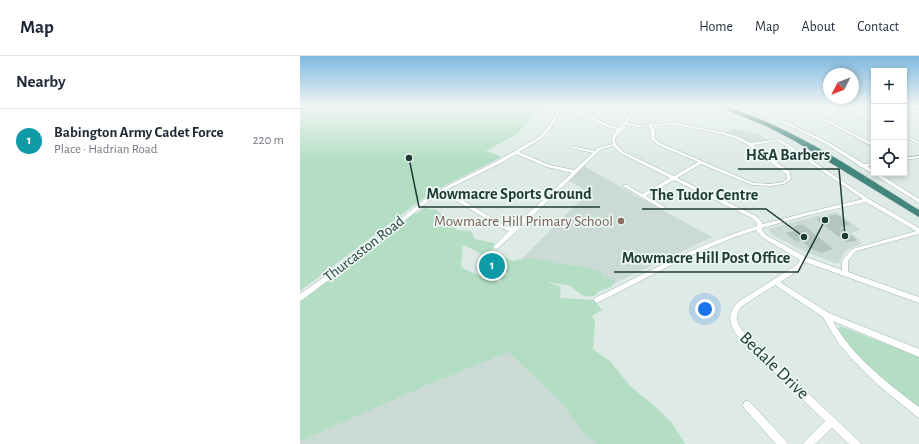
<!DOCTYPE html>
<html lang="en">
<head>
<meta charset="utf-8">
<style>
  :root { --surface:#fff; --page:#f6f6f7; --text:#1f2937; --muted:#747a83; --line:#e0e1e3; --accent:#ea580c }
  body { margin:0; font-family:"Alegreya Sans",sans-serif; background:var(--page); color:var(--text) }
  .controls { position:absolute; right:12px; top:12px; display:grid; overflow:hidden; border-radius:0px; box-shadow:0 2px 6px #0003 }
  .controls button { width:36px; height:36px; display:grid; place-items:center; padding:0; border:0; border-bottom:1px solid var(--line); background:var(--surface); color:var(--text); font:20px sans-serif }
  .compass { position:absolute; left:523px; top:12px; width:36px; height:36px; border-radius:50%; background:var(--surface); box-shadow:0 2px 6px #0003; rotate:228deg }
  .you { position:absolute; left:405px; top:253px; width:14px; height:14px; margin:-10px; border:3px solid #fff; border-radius:50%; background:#1a73e8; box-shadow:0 0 0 6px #1a73e833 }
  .badge { display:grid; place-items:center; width:26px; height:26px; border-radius:50%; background:var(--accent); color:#fff; font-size:13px; font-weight:700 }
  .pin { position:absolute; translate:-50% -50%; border:2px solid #fff; box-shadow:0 1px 4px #0006 }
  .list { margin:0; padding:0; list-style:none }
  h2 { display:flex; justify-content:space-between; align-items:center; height:52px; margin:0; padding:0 16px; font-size:17px }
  h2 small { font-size:13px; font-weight:400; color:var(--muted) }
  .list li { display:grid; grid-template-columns:26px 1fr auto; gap:12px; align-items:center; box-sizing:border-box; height:64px; padding:0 16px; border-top:1px solid var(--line) }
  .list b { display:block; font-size:15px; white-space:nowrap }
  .list p { margin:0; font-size:13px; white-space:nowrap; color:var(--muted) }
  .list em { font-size:13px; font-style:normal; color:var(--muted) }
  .icon { flex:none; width:22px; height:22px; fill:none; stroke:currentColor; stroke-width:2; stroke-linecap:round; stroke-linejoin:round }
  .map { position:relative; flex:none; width:619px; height:388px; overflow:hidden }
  header { display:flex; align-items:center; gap:24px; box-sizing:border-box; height:56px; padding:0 20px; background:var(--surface); border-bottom:1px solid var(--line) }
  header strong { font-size:19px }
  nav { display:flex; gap:22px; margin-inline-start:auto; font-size:14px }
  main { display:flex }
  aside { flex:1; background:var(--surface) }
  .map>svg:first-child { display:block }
</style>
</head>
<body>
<header>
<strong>Map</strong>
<nav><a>Home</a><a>Map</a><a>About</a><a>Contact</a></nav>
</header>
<main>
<aside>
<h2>Nearby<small></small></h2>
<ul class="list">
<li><span class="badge" style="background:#0f9aa8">1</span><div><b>Babington Army Cadet Force</b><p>Place · Hadrian Road</p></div><em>220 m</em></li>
</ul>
</aside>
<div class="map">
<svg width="619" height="388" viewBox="0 0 619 388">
  <rect width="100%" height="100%" fill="#ddeae6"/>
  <g fill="#cbdad5">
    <polygon points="433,72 457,77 464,81 466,84 452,87 425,77"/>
    <polygon points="284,110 340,142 412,181 315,227 220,205 274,150 286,141 288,136 270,125"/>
    <polygon points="536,156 561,174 551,177 560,184 561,188 550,192 544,196 539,207 535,207 504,195 478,182 471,177 469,173 501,164"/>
    <polygon points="212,288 308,388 0,388 0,384"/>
  </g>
  <g fill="#b3dec4" fill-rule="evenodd">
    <polygon points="0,50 231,50 240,51 217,78 186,95 201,101 130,137 0,235"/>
    <path d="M 124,152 L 137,154 L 143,160 L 145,165 L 157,170 L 156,174 L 171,175 L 175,183 L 194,187 L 195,189 L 192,193 L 191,199 L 194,198 L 205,201 L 212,205 L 230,202 L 247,204 L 258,208 L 283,210 L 301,216 L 303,221 L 311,222 L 315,225 C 312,232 309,232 302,234 C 299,234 297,238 294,240 C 276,242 278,232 267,229 C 261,228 256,229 251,226 L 248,226 L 261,231 L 260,242 L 294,244 L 302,254 L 292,260 L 295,266 L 293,293 L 311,306 L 330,330 L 359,354 L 372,367 L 385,388 L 298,388 L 285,379 L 262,347 L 208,296 L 127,329 L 0,385 L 0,245 L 66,196 L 114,156 L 116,158 ZM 162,189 C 177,192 188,208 204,210 L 206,217 L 209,218 L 200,220 L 201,227 L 166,214 L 161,210 C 161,203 164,196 162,189 Z"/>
    <path d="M 540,270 L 619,301 L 619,354 C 591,331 560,306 539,276 L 538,274 Z"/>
  </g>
  <g fill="#b2c5bf" stroke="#afc4be">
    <polygon points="537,159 549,168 539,171 556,184 546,186 517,163"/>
    <polygon points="503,169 532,193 521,196 511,192 501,184 496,185 487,177 498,175 494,171"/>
    <polygon points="189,205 200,209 195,214 183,210"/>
  </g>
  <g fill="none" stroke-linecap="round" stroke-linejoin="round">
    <defs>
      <g id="minor">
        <path d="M 261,50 L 264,50 L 248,76 L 241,83 L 219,96 L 250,109 L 274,114 L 293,97 L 271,92 L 271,90 L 295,95 L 298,92 L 313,88 C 310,82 313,78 317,74 L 307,71 L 273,55 L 273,53 L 275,53 L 309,69 L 319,72 C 324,67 329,61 329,54 L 309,51 L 308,50 L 329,52 L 330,50 L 332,50 L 334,53 L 333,55 L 368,50 L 401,54 L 403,55 L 402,56 L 368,52 L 333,57 L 327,67 L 338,69 L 376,67 L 423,76 L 439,81 L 450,87 L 480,83 L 569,143 L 619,172 L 619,178 L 556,195 L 548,205 L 548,216 L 619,241 L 619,247 L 505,206 L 502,212 L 480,226 L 529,257 L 619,293 L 619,301 L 533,265 C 552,301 588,327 619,351 L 619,362 L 616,360 L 577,328 L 551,302 L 540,289 L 531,275 L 523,261 L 475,229 L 442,250 C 432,262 439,271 448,281 L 559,385 L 561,388 L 549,388 L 532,372 L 515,388 L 503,388 L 505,385 L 525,365 L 442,285 C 431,273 424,260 438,246 L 498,208 L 500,204 L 462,181 L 456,174 L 435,181 L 387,201 L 299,246 L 297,247 L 295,246 L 294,244 L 295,242 C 348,216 400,187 457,170 L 457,167 L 452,162 L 374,124 L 346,140 L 365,151 L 364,152 L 360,152 L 323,130 L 325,129 L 327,129 L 342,138 L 370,122 L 322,98 L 313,90 L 300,94 L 217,175 L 216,176 L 198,192 L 196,193 L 193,191 L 209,175 L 201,172 L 142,136 L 135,140 L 64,198 L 2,244 L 0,245 L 0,238 L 60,196 L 131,138 L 197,105 L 239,81 L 246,74 ZM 326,69 L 338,71 L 348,70 L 351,74 L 351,83 L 358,89 L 398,106 L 374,120 L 324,96 L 317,90 L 315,85 L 316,80 ZM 364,69 L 376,69 L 421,78 L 437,83 L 448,89 L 486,118 L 487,123 L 483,126 L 471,128 L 453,127 L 360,87 L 355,83 L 355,74 L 352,70 ZM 478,85 L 563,143 L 509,156 L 463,168 L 462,166 L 456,160 L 377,122 L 401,108 L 452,129 L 471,130 L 484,128 L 491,123 L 490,116 L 453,89 ZM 216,98 L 247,111 L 272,117 L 245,141 L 218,135 L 216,135 L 216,137 L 243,144 L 212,172 L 205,170 L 146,134 L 201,107 ZM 566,146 L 616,175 L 552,193 L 542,205 L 542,214 L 506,201 L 466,179 L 462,174 L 462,172 L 509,159 Z"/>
        <polygon points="450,50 454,50 528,86 564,108 574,107 574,109 567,110 574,115 574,117 578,117 619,143 619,147 562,111 560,111 560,110 526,88"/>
        <polygon points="496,50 500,50 574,88 574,91"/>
        <polygon points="538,50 542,50 574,65 574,67"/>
        <polygon points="619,54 619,56 604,57 619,64 619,66 604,59 604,55"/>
        <polygon points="604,79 619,86 619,88 604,81"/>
        <polygon points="619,100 619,102 604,104 604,102"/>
        <polygon points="447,345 450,346 486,385 488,388 476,388 444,352 443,349 444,346"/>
      </g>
      <path id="trunk" d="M 417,50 C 428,49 439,55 449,59 C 510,82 564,120 619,154 L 619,161 L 495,85 L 466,70 Z"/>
    </defs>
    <use href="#minor" stroke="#a0b2ae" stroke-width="1"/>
    <use href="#trunk" stroke="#bcc4c3" stroke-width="1"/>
    <use href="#minor" fill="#fff" fill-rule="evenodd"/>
    <use href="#trunk" fill="#42867e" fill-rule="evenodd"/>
  </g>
  <linearGradient id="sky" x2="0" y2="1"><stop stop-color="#7eb8e0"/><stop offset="0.48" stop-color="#f0f6f4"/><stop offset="1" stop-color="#f0f6f4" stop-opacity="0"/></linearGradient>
  <rect width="619" height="104" fill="url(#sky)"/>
  <circle fill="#8d6e63" stroke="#edf7f3" stroke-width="1.5" cx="321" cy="165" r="4"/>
  <g text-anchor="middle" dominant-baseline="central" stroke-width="3.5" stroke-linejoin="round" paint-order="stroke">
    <g font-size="15" fill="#785e54" stroke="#edf7f3" text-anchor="end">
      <text x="313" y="165">Mowmacre Hill Primary School</text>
    </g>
    <g font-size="15" fill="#1e3b36" stroke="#edf7f3">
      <text transform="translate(64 193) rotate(-38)">Thurcaston Road</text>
    </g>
    <g font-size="18" fill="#1e3b36" stroke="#edf7f3">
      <text transform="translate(474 310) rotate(44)">Bedale Drive</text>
    </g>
  </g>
  <path fill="none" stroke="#1e3b36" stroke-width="1.5" d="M545 180L539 113H438M109 102L119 151H300M504 181L466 153H342M525 164L498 216H314"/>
  <g fill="#1e3b36" stroke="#edf7f3" stroke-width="1.5">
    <circle cx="545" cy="180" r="4"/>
    <circle cx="109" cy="102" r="4"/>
    <circle cx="504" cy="181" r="4"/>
    <circle cx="525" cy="164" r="4"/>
  </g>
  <g font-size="16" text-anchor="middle" font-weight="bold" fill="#1e3b36" stroke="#edf7f3" stroke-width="3.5" stroke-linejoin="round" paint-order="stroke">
    <text x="488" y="104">H&amp;A Barbers</text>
    <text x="209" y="143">Mowmacre Sports Ground</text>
    <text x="404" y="144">The Tudor Centre</text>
    <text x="406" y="207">Mowmacre Hill Post Office</text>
  </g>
</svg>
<div class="controls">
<button>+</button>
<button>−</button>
<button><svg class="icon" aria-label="locate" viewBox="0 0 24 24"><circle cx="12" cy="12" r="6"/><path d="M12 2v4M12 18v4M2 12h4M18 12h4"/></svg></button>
</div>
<svg class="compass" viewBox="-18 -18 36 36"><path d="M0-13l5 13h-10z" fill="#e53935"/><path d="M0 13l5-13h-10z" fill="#747a83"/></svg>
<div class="you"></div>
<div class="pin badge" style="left:192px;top:210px;background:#0f9aa8">1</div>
</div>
</main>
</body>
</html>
